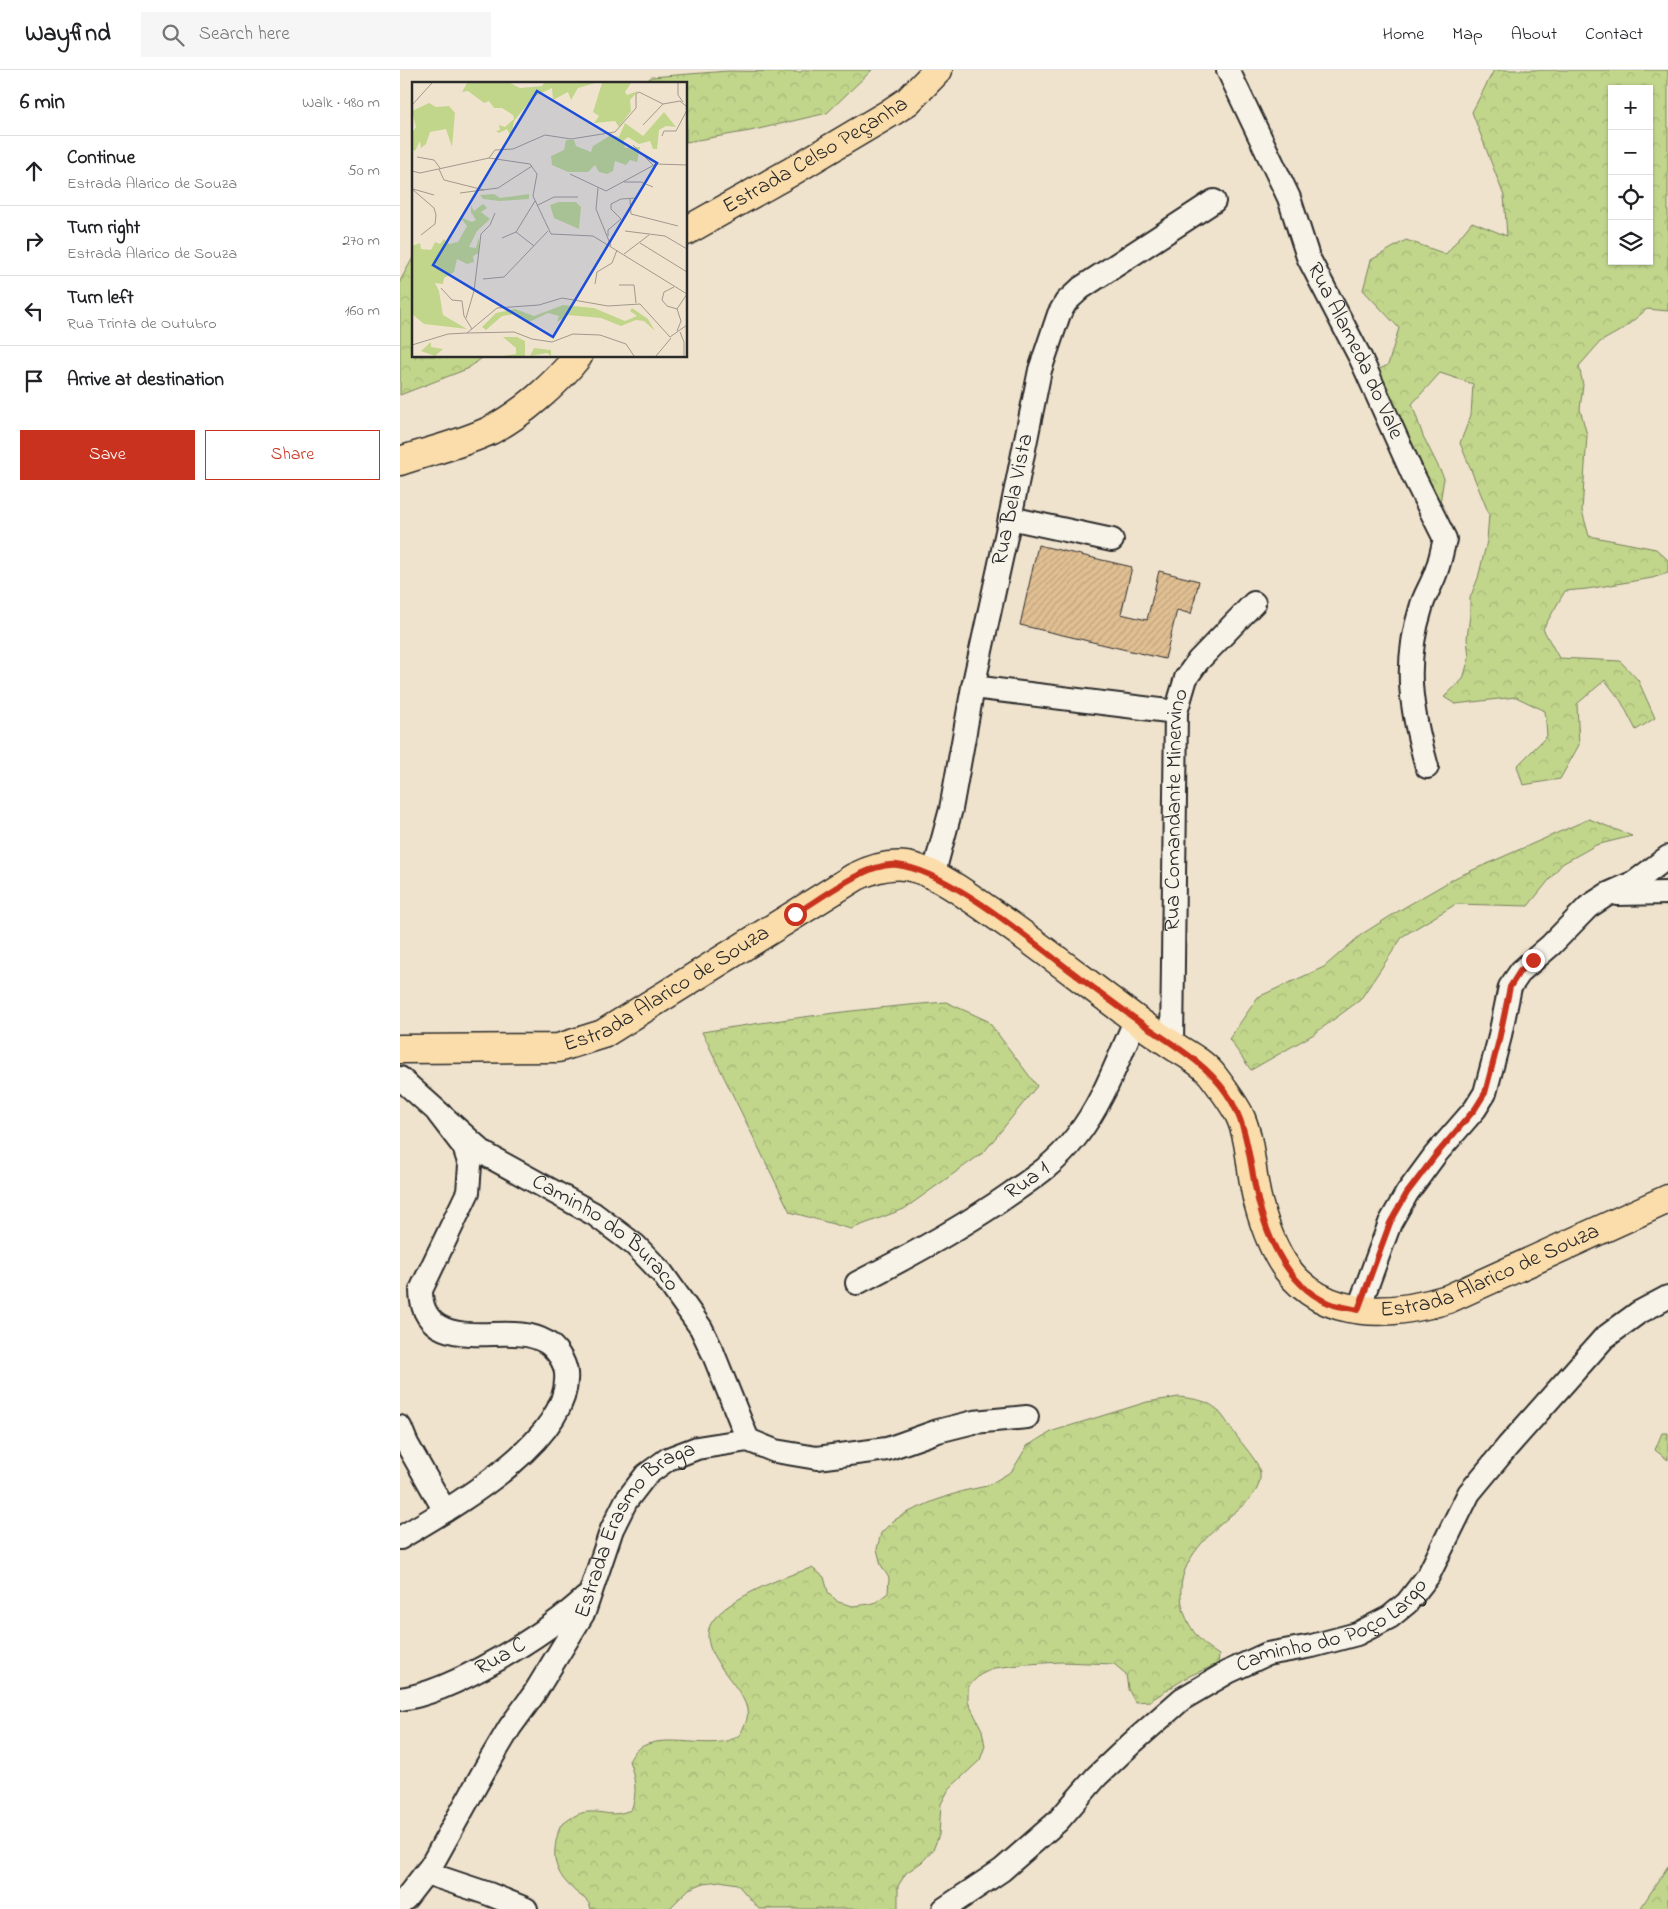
<!DOCTYPE html>
<html lang="en">
<head>
<meta charset="utf-8">
<style>
  :root { --surface:#fff; --page:#f6f6f6; --text:#202124; --muted:#757577; --line:#e0e0e0; --accent:#c8321e }
  body { margin:0; font-family:"Indie Flower",sans-serif; background:var(--page); color:var(--text) }
  .controls { position:absolute; right:15px; top:15px; display:grid; overflow:hidden; border-radius:0px; box-shadow:0 1px 4px #0004 }
  .controls button { width:45px; height:45px; display:grid; place-items:center; padding:0; border:0; border-bottom:1px solid var(--line); background:var(--surface); color:var(--text); font:25px sans-serif }
  .stop { position:absolute; width:15px; height:15px; margin:-11px; border:4px solid #c8321e; border-radius:50%; background:#fff }
  .stop.end { background:#c8321e; border-color:#fff; box-shadow:0 1px 5px #0008 }
  .list { margin:0; padding:0; list-style:none }
  h2 { display:flex; justify-content:space-between; align-items:center; height:65px; margin:0; padding:0 20px; font-size:21px }
  h2 small { font-size:16px; font-weight:400; color:var(--muted) }
  .list li { display:grid; grid-template-columns:32px 1fr auto; gap:15px; align-items:center; box-sizing:border-box; height:70px; padding:0 20px; border-top:1px solid var(--line) }
  .list b { display:block; font-size:19px; white-space:nowrap }
  .list p { margin:0; font-size:16px; white-space:nowrap; color:var(--muted) }
  .list em { font-size:16px; font-style:normal; color:var(--muted) }
  .actions { display:flex; gap:10px; padding:15px 20px }
  .actions a { flex:1; padding:11px 0; border:1px solid var(--accent); border-radius:0px; text-align:center; font-size:18px; color:var(--accent) }
  .actions .main { background:var(--accent); color:#fff }
  .icon { flex:none; width:28px; height:28px; fill:none; stroke:currentColor; stroke-width:2; stroke-linecap:round; stroke-linejoin:round }
  .map { position:relative; flex:none; width:1268px; height:1839px; overflow:hidden }
  header { display:flex; align-items:center; gap:30px; box-sizing:border-box; height:70px; padding:0 25px; background:var(--surface); border-bottom:1px solid var(--line) }
  header strong { font-size:24px }
  nav { display:flex; gap:28px; margin-inline-start:auto; font-size:18px }
  .search { width:350px; height:45px; background:var(--page); display:flex; align-items:center; gap:12px; box-sizing:border-box; padding:0 18px; border-radius:0px; color:var(--muted); font-size:19px }
  main { display:flex }
  aside { flex:1; background:var(--surface) }
  .map>svg:first-child { display:block }
</style>
</head>
<body>
<header>
<strong>Wayfind</strong>
<div class="search"><svg class="icon" aria-label="search" viewBox="0 0 24 24"><circle cx="10" cy="10" r="6"/><path d="M15 15l6 6"/></svg>Search here</div>
<nav><a>Home</a><a>Map</a><a>About</a><a>Contact</a></nav>
</header>
<main>
<aside>
<h2>6 min<small>Walk · 480 m</small></h2>
<ul class="list">
<li><svg class="icon" aria-label="ahead" viewBox="0 0 24 24"><path d="M12 20V5M6 11l6-6 6 6"/></svg><div><b>Continue</b><p>Estrada Alarico de Souza</p></div><em>50 m</em></li>
<li><svg class="icon" aria-label="right" viewBox="0 0 24 24"><path d="M7 20v-9h11M14 6l5 5-5 5"/></svg><div><b>Turn right</b><p>Estrada Alarico de Souza</p></div><em>270 m</em></li>
<li><svg class="icon" aria-label="left" viewBox="0 0 24 24"><path d="M17 20v-9H6M10 6l-5 5 5 5"/></svg><div><b>Turn left</b><p>Rua Trinta de Outubro</p></div><em>160 m</em></li>
<li><svg class="icon" aria-label="arrive" viewBox="0 0 24 24"><path d="M6 21V4h12l-3 4 3 4H6"/></svg><div><b>Arrive at destination</b></div></li>
</ul>
<div class="actions"><a class="main">Save</a><a>Share</a></div>
</aside>
<div class="map">
<svg width="1268" height="1839" viewBox="0 0 1268 1839">
  <defs>
    <pattern id="forest-crowns" width="20" height="18" patternUnits="userSpaceOnUse" patternTransform="scale(1.25)"><rect width="20" height="18" fill="#c1d68b"/><path d="M2 6a3 3 0 1 1 6 0M12 15a3 3 0 1 1 6 0" fill="none" stroke="#a6b878"/></pattern>
    <pattern id="building-hatch" width="6" height="6" patternUnits="userSpaceOnUse" patternTransform="scale(1.25)"><rect width="6" height="6" fill="#e0bf92"/><path d="M-1 1l2-2M0 6l6-6M5 7l2-2" fill="none" stroke="#c0a47e"/></pattern>
  </defs>
  <rect width="100%" height="100%" fill="#f0e3ce"/>
  <filter id="ink" filterUnits="userSpaceOnUse"><feTurbulence type="fractalNoise" baseFrequency=".02" numOctaves="2"/><feDisplacementMap in="SourceGraphic" scale="10" xChannelSelector="R" yChannelSelector="G"/><feConvolveMatrix kernelMatrix="1 2 1 2 8 2 1 2 1" color-interpolation-filters="sRGB"/></filter>
  <g filter="url(#ink)">
    <g fill="url(#forest-crowns)" stroke="#76805b" fill-rule="evenodd">
      <polygon points="403,0 472,0 427,43 350,61 286,72 286,14 245,14 251,7 328,1 401,2"/>
      <path d="M 1094,0 L 1268,0 L 1268,241 L 1247,239 L 1223,259 L 1200,272 L 1179,296 L 1183,315 L 1180,339 L 1187,365 L 1182,441 L 1189,466 L 1256,479 L 1268,490 L 1268,503 L 1252,508 L 1187,519 L 1165,521 L 1143,559 L 1159,588 L 1220,591 L 1238,610 L 1255,648 L 1236,660 L 1221,631 L 1205,610 L 1177,634 L 1179,675 L 1160,709 L 1123,715 L 1117,696 L 1147,666 L 1145,641 L 1116,627 L 1055,634 L 1044,627 L 1063,609 L 1069,588 L 1067,568 L 1070,545 L 1070,528 L 1078,508 L 1087,471 L 1089,444 L 1060,373 L 1071,345 L 1073,314 L 1040,303 L 1012,334 L 1023,366 L 1044,408 L 1040,433 L 965,306 L 988,295 L 999,258 L 963,220 L 971,190 L 1006,170 L 1046,184 L 1072,152 L 1107,166 L 1104,126 L 1072,42 ZM 1212,19 L 1249,19 L 1249,191 L 1212,191 Z"/>
      <polygon points="14,186 14,286 85,286 67,299 0,325 0,211"/>
      <polygon points="1189,749 1232,766 1196,775 1162,794 1128,836 1056,834 1003,866 960,930 914,964 851,1000 829,969 858,927 924,897 962,864 1005,837 1057,807"/>
      <path d="M 546,932 L 588,951 L 637,1016 L 584,1082 L 504,1139 L 451,1159 L 390,1142 L 302,962 C 383,949 464,938 546,932 Z"/>
      <path d="M 779,1327 C 815,1331 816,1336 835,1364 C 841,1373 859,1392 860,1402 C 862,1423 844,1434 830,1446 C 800,1472 771,1500 784,1542 C 790,1560 802,1575 819,1585 L 818,1594 L 789,1606 L 750,1631 L 735,1632 L 728,1619 L 726,1604 L 714,1594 L 661,1592 L 628,1594 L 594,1598 L 580,1605 L 568,1616 L 568,1632 L 582,1660 L 585,1676 L 580,1690 L 549,1719 L 541,1734 L 539,1765 L 533,1780 L 522,1792 L 506,1803 L 498,1816 L 498,1839 L 359,1839 L 337,1814 L 320,1811 L 304,1813 L 289,1819 L 269,1839 L 191,1839 C 189,1830 183,1828 176,1822 C 152,1801 151,1785 160,1756 C 168,1750 178,1742 188,1742 C 207,1741 210,1748 231,1740 C 238,1724 235,1707 229,1691 C 232,1687 234,1681 238,1679 C 264,1660 313,1683 338,1666 C 341,1664 343,1659 344,1656 C 363,1626 299,1594 309,1558 C 317,1532 386,1505 412,1498 L 424,1507 L 428,1522 L 438,1532 L 453,1536 L 469,1534 L 476,1532 L 488,1523 L 489,1508 L 481,1495 L 477,1479 L 481,1463 L 493,1451 L 506,1443 L 534,1431 L 563,1421 L 587,1416 L 612,1401 L 627,1376 L 653,1361 L 747,1332 Z"/>
      <polygon points="1262,1363 1268,1363 1268,1390 1255,1380"/>
      <polygon points="1268,1796 1268,1839 1240,1839"/>
    </g>
    <polygon fill="url(#building-hatch)" stroke="#2b2b2b" points="638,475 732,497 721,544 747,550 759,501 799,511 791,544 777,540 765,589 620,555"/>
    <g fill="none" stroke-linecap="round" stroke-linejoin="round">
      <defs>
        <g id="minor">
          <path id="s1" d="M 828,0 L 889,128 L 908,187 L 961,289 L 1013,405 L 1045,469 C 1042,480 1040,492 1036,502 C 1032,515 1024,525 1021,538 C 1003,595 1011,640 1027,697"/>
          <polyline points="610,448 712,470"/>
          <polyline points="573,617 776,642"/>
          <path id="s2" d="M 533,806 L 551,739 L 573,617 L 610,448 L 640,300 L 659,244 L 666,232 L 681,218 L 814,131"/>
          <polyline points="1217,824 1268,823"/>
          <path id="s3" d="M 772,975 L 776,642 L 786,608 L 798,591 L 854,533"/>
          <path id="s4" d="M 0,1008 L 85,1084 L 194,1144 L 235,1175 L 262,1203 L 301,1258 L 313,1283 L 348,1370"/>
          <path id="s5" d="M 457,1213 C 510,1186 562,1158 610,1124 C 635,1107 657,1092 676,1067 C 703,1033 718,989 736,949"/>
          <polyline points="958,1240 990,1153 1007,1123 1035,1085 1075,1039 1085,1023 1099,970 1110,917 1121,901 1151,875 1188,837 1208,824 1235,812 1268,787"/>
          <polyline points="0,1357 7,1374 45,1441"/>
          <path d="M 0,1468 C 50,1438 172,1371 166,1303 C 165,1292 156,1278 146,1272 C 117,1254 68,1274 38,1256 C 25,1247 21,1235 21,1220 L 68,1122 L 70,1095 L 64,1077 L 38,1043"/>
          <path id="s6" d="M 0,1629 C 52,1623 147,1563 185,1528"/>
          <polyline points="26,1803 89,1824 126,1839"/>
          <path id="s7" d="M 0,1833 L 6,1828 L 31,1796 L 85,1699 L 110,1657 L 134,1624 L 184,1542 L 212,1459 L 226,1431 L 246,1405 L 268,1389 L 297,1378 L 348,1370 L 375,1381 L 417,1388 L 487,1379 L 538,1361 L 574,1352 L 627,1347"/>
          <path id="s8" d="M 544,1839 L 602,1800 L 658,1751 L 697,1706 L 732,1673 L 782,1629 L 828,1602 L 867,1584 L 912,1576 L 957,1564 L 990,1547 L 1007,1533 L 1028,1506 L 1069,1423 L 1108,1376 L 1204,1268 L 1238,1243 L 1268,1227"/>
        </g>
        <g id="major">
          <path id="s9" d="M 286,161 L 389,103 L 490,43 L 508,31 L 538,0"/>
          <path d="M 0,391 C 30,381 62,374 91,360 C 122,344 156,314 178,286"/>
          <path id="s10" d="M 0,979 L 158,978 L 203,964 L 455,807 C 475,797 496,791 518,799 C 541,806 568,826 588,840 C 638,874 686,913 735,949 C 747,958 760,967 772,975 C 786,984 804,993 814,1007 C 823,1019 832,1031 839,1044 C 852,1071 850,1103 858,1132 C 864,1154 873,1180 887,1199 C 926,1251 992,1246 1048,1229 L 1268,1129"/>
        </g>
      </defs>
      <use href="#minor" stroke="#2b2b2b" stroke-width="26"/>
      <use href="#major" stroke="#2b2b2b" stroke-width="31"/>
      <use href="#minor" stroke="#f7f3e8" stroke-width="22"/>
      <use href="#major" stroke="#faddab" stroke-width="28"/>
    </g>
  </g>
  <g fill="none" stroke-linecap="round" stroke-linejoin="round" filter="url(#ink)">
    <path stroke="#c8321e" stroke-width="6" d="M 395,844 C 420,829 467,792 497,795 C 545,800 620,862 659,892 C 681,909 703,925 726,942 C 760,968 802,987 827,1024 C 849,1056 849,1093 858,1130 C 868,1171 891,1221 934,1235 C 942,1237 950,1238 958,1240 L 990,1153 L 1007,1123 L 1035,1086 L 1075,1039 L 1085,1023 L 1099,970 L 1110,917 L 1120,901 L 1133,890"/>
  </g>
  <g text-anchor="middle" dominant-baseline="central" stroke-width="4" stroke-linejoin="round" paint-order="stroke">
    <g font-size="22" fill="#2b2b2b" stroke="#f7f3e8">
      <text stroke="none"><textPath href="#s9" startOffset="150">Estrada Celso Peçanha</textPath></text>
      <text stroke="none"><textPath href="#s1" startOffset="309">Rua Alameda do Vale</textPath></text>
      <text stroke="none"><textPath href="#s2" startOffset="385">Rua Bela Vista</textPath></text>
      <text stroke="none"><textPath href="#s3" startOffset="235">Rua Comandante Minervino</textPath></text>
      <text stroke="none"><textPath href="#s10" startOffset="282">Estrada Alarico de Souza</textPath></text>
      <text stroke="none"><textPath href="#s5" startOffset="199">Rua 1</textPath></text>
      <text stroke="none"><textPath href="#s4" startOffset="259">Caminho do Buraco</textPath></text>
      <text stroke="none"><textPath href="#s10" startOffset="1362">Estrada Alarico de Souza</textPath></text>
      <text stroke="none"><textPath href="#s7" startOffset="446">Estrada Erasmo Braga</textPath></text>
      <text stroke="none"><textPath href="#s8" startOffset="488">Caminho do Poço Largo</textPath></text>
      <text stroke="none"><textPath href="#s6" startOffset="110">Rua C</textPath></text>
    </g>
  </g>
  <g transform="translate(12 12)">
    <rect width="275" height="275" fill="#f0e3ce"/>
    <path d="M 19,260 L 19,265 L 31,267 L 23,274 L 9,269 Z" fill="#c1d68b"/>
    <path d="M 55,1 L 98,1 L 108,6 L 130,4 L 132,1 L 183,1 L 166,6 L 159,18 L 156,10 L 141,18 L 140,6 L 121,15 L 102,39 L 99,55 L 95,47 L 87,51 L 84,49 L 88,48 L 87,43 L 93,45 L 102,37 L 101,33 L 90,26 L 82,26 L 77,19 L 72,21 L 56,9 L 50,10 ZM 190,1 L 219,1 L 213,10 L 215,13 L 226,9 L 218,18 L 219,29 L 207,45 L 203,39 L 182,41 L 187,34 L 181,30 ZM 17,21 L 24,25 L 37,24 L 43,31 L 40,65 L 34,47 L 18,50 L 14,62 L 9,66 L 8,59 L 3,69 L 0,67 L 1,50 L 4,45 L 0,29 ZM 252,30 L 264,45 L 254,44 L 247,48 L 245,67 L 241,67 L 238,59 L 227,62 L 216,55 L 211,59 L 213,66 L 228,65 L 225,80 L 218,78 L 214,83 L 203,79 L 201,89 L 195,92 L 187,90 L 183,83 L 176,90 L 156,90 L 140,83 L 139,74 L 152,68 L 154,58 L 162,58 L 164,64 L 179,70 L 181,64 L 199,53 L 207,55 L 213,41 L 231,54 ZM 82,112 L 88,116 L 117,112 L 117,117 L 87,119 L 71,117 L 68,113 ZM 147,120 L 164,120 L 169,125 L 167,147 L 142,136 L 138,123 ZM 71,122 L 75,126 L 69,130 L 78,137 L 65,149 L 57,165 L 64,166 L 67,155 L 67,171 L 61,174 L 62,180 L 55,182 L 45,177 L 42,190 L 32,196 L 31,202 L 23,201 L 27,209 L 31,233 L 55,247 L 12,242 L 0,232 L 0,164 L 8,161 L 9,167 L 19,168 L 23,160 L 28,162 L 32,157 L 37,162 L 46,160 L 55,144 L 48,135 L 60,140 L 64,138 L 59,130 L 59,123 L 62,129 ZM 151,223 L 182,226 L 213,239 L 225,234 L 218,229 L 220,226 L 236,237 L 243,249 L 232,239 L 224,238 L 209,244 L 189,236 L 156,233 L 145,240 L 147,234 L 136,231 L 117,240 L 103,232 L 90,234 L 74,248 L 70,245 L 84,231 L 103,227 L 122,234 ZM 91,255 L 105,255 L 113,259 L 113,274 L 91,274 L 104,272 L 104,266 ZM 122,266 L 139,268 L 139,274 L 135,271 L 118,274 Z" fill="#c1d68b"/>
    <path fill="none" stroke="#a1998d" stroke-width="1" d="M 266,1 L 266,13 L 271,20M 0,23 L 20,1M 231,43 L 251,22M 250,54 L 252,49 L 264,49 L 275,28M 221,63 L 241,83M 5,75 L 22,78 L 28,86M 77,76 L 83,68 L 101,67 L 133,53 L 159,57 L 203,50 L 224,26 L 224,12 L 227,10 L 251,22 L 268,19 L 274,24M 27,87 L 32,98 L 72,108M 0,89 L 8,91 L 77,76 L 118,82 L 125,92 L 121,114 L 139,152 L 181,154 L 275,212M 158,92 L 194,109 L 244,82 L 275,83M 212,100 L 229,100 L 241,105M 186,106 L 184,127 L 199,164M 0,107 L 22,126 L 24,133 L 23,142 L 9,153M 1,107 L 22,113M 48,111 L 86,106 L 120,84M 218,117 L 219,132 L 266,144M 126,123 L 142,115 L 166,115M 213,149 L 253,154 L 275,167M 104,150 L 122,164M 196,154 L 196,148 L 209,137 L 199,127 L 199,122 L 209,117 L 224,116M 90,156 L 104,150 L 123,119M 228,161 L 275,190M 212,172 L 237,153M 71,197 L 92,195 L 136,149M 183,202 L 185,190 L 200,181 L 205,168M 207,203 L 222,203 L 224,221M 262,205 L 252,210 L 250,218 L 255,224 L 265,227M 29,206 L 40,218 L 50,219 L 52,234 L 60,247M 54,236 L 62,209 L 69,152 L 78,143 L 83,131M 265,249 L 269,239 L 265,227 L 275,212M 268,250 L 272,260 L 272,274M 55,251 L 102,250 L 120,257 L 140,260 L 161,252 L 188,253 L 214,262 L 222,274M 0,263 L 36,252 L 55,251 L 85,226 L 127,223 L 150,216 L 196,224 L 228,222 L 258,255 L 275,243M 244,274 L 259,256"/>
    <path fill="#1d4ed8" fill-opacity="0.15" stroke="#1d4ed8" stroke-width="2.5" d="M 125,9 L 245,81 L 141,255 L 21,183 Z"/>
    <rect width="275" height="275" fill="none" stroke="#2b2b2b" stroke-width="2.5"/>
  </g>
</svg>
<div class="controls">
<button>+</button>
<button>−</button>
<button><svg class="icon" aria-label="locate" viewBox="0 0 24 24"><circle cx="12" cy="12" r="6"/><path d="M12 2v4M12 18v4M2 12h4M18 12h4"/></svg></button>
<button><svg class="icon" aria-label="layers" viewBox="0 0 24 24"><path d="M12 4l9 5-9 5-9-5zM3 14l9 5 9-5"/></svg></button>
</div>
<div class="stop" style="left:395px;top:844px"></div>
<div class="stop end" style="left:1133px;top:890px"></div>
</div>
</main>
</body>
</html>
